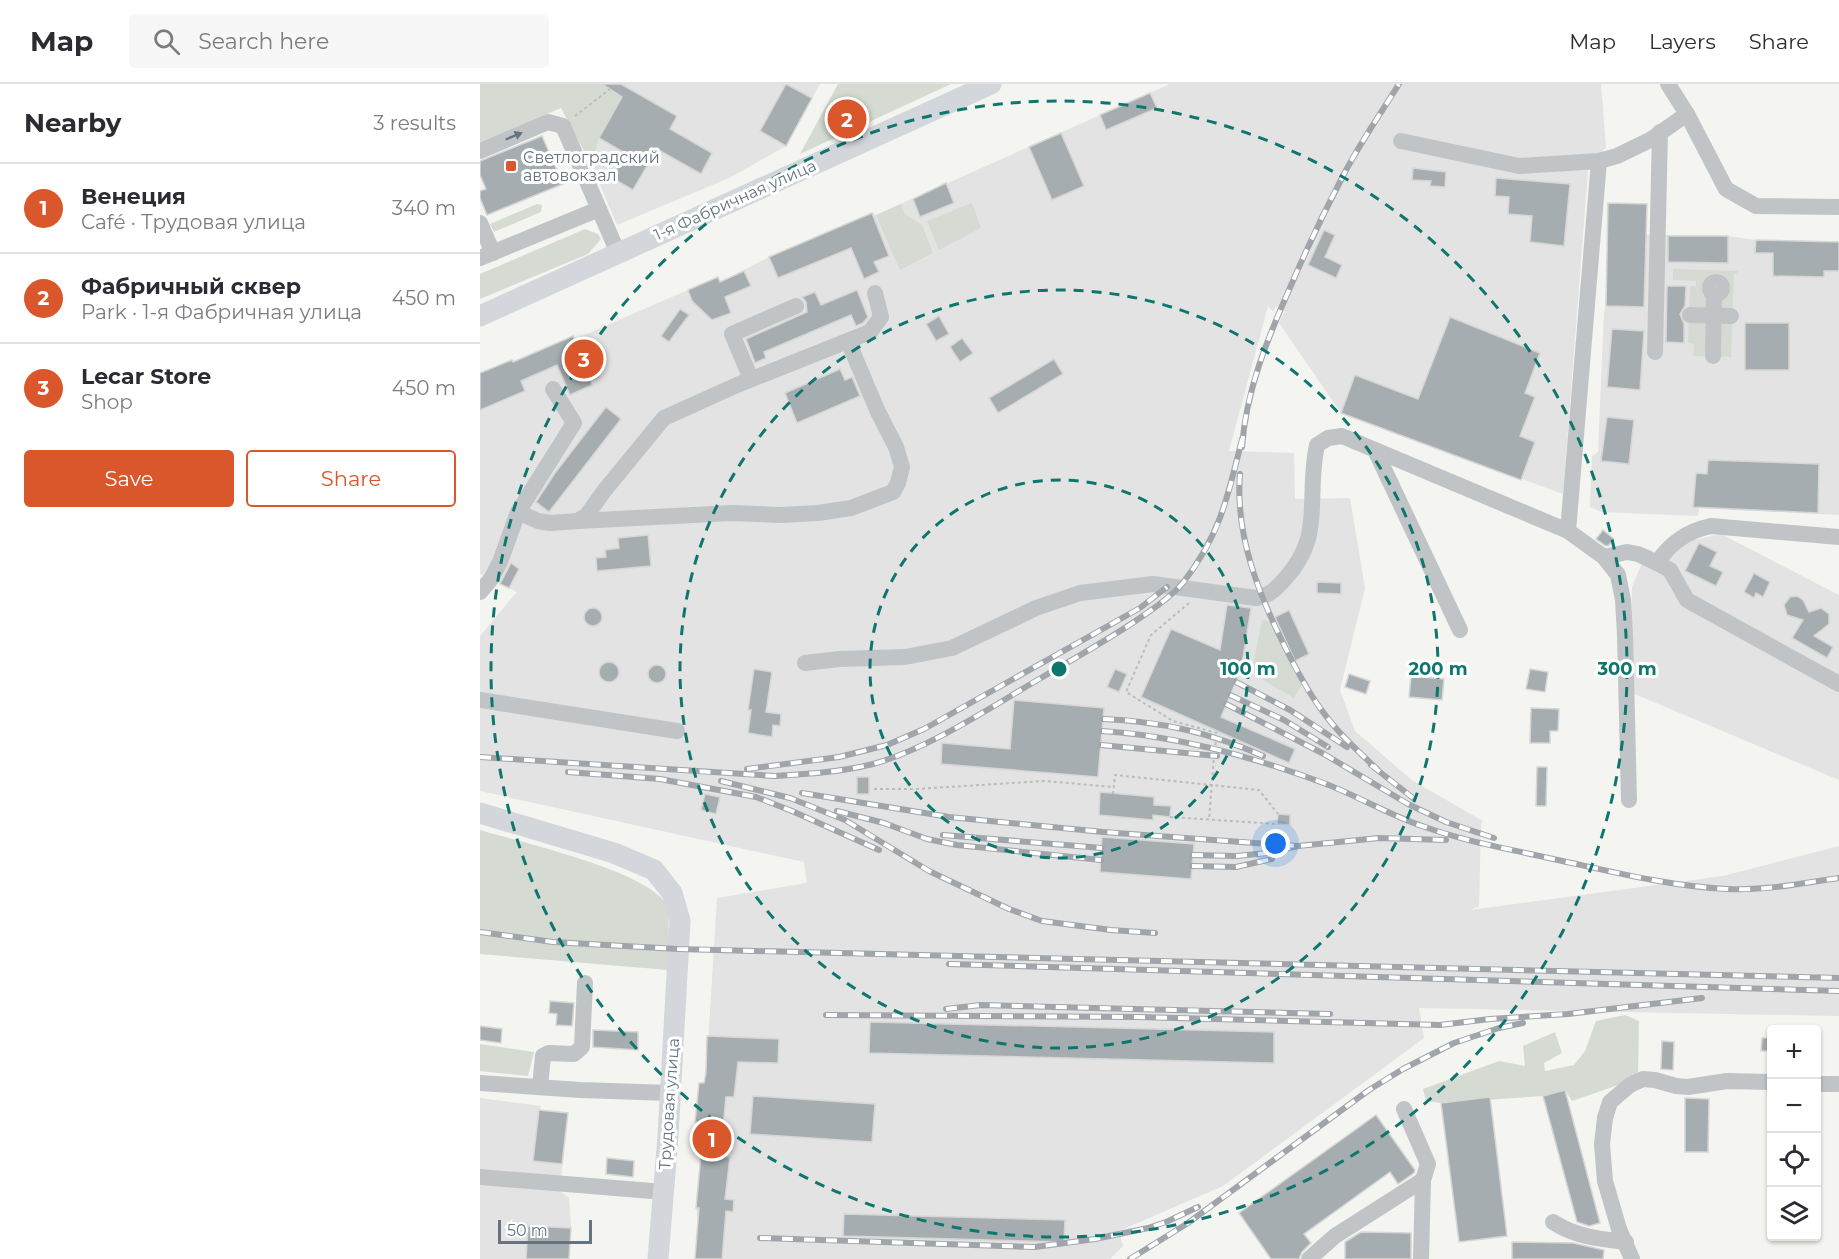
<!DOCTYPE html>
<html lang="en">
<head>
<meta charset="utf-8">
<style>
  :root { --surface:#fff; --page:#f7f7f7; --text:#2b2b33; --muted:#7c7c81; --line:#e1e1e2; --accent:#da562b }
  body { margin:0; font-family:Montserrat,sans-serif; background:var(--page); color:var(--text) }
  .controls { position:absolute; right:18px; bottom:18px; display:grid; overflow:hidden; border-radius:6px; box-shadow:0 2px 4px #0004 }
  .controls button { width:54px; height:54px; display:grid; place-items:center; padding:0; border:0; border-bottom:2px solid var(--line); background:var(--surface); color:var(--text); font:30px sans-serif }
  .scale { position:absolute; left:18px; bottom:15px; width:94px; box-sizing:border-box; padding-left:6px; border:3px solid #657480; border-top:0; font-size:16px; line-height:21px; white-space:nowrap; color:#657480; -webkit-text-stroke:4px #fff; paint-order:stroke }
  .you { position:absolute; left:796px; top:760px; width:21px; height:21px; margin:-15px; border:4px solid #fff; border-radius:50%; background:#1a73e8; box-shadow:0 0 0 9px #1a73e833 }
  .badge { display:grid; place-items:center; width:39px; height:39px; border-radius:50%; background:var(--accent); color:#fff; font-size:20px; font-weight:700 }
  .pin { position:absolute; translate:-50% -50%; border:3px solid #fff; box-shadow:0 2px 6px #0006 }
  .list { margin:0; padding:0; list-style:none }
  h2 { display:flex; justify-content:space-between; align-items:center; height:78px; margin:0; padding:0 24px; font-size:26px }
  h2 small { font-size:20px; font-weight:400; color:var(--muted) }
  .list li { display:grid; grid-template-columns:39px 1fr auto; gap:18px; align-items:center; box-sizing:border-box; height:90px; padding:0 24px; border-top:2px solid var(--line) }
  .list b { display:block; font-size:22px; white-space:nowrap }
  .list p { margin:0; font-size:20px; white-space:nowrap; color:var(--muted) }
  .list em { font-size:20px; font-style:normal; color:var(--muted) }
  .actions { display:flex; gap:12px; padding:18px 24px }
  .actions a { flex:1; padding:14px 0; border:2px solid var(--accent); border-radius:6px; text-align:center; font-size:21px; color:var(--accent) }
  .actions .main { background:var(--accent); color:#fff }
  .icon { flex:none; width:33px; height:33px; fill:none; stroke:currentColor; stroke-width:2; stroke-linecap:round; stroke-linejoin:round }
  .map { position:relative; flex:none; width:1359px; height:1175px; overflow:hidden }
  header { display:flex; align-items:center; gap:36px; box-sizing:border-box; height:84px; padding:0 30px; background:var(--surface); border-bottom:2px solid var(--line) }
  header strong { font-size:28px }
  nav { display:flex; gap:33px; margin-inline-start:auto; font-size:21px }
  .search { width:420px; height:54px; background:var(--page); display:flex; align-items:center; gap:15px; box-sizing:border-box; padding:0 21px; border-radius:6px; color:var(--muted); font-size:22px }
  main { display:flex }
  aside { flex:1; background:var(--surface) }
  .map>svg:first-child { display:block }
</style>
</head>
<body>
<header>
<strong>Map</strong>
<div class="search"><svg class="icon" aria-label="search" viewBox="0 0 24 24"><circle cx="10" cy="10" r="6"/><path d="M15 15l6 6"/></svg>Search here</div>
<nav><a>Map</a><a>Layers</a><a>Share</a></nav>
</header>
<main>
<aside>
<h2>Nearby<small>3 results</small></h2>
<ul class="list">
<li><span class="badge">1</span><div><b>Венеция</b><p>Café · Трудовая улица</p></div><em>340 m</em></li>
<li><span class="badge">2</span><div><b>Фабричный сквер</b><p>Park · 1-я Фабричная улица</p></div><em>450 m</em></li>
<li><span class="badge">3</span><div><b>Lecar Store</b><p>Shop</p></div><em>450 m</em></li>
</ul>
<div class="actions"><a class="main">Save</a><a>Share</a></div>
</aside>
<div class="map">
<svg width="1359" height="1175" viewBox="0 0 1359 1175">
  <rect width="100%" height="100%" fill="#f4f4f1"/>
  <g fill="#e2e3e2">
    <polygon points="122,0 340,0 306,62 249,94 137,141 112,82 119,54 142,13"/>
    <polygon points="690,0 1121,0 1126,63 1108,86 1083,410 861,329 799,239 805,227 796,222 793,228 788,222 749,367 814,369 815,415 870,414 885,504 860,606 875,647 933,697 1003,737 1001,741 999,822 990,826 1243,792 1359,762 1359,932 939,924 944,954 743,1102 639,1147 643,1162 630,1175 215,1175 218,1138 216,1124 224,1039 219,999 224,998 227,977 237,814 327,799 324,778 0,707 0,552 37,508 0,490 0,289 32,276 33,278 93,252 95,255 238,193 240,198 289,173 392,129 396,131"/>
    <polygon points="1128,119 1167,120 1166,151 1248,152 1276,156 1359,158 1359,431 1219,424 1218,432 1121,428 1110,423 1112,372 1118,368 1124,228 1126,222"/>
    <polygon points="1241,450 1359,511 1359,696 1150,608 1152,503 1168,465 1189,475 1210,457"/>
    <polygon points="0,1014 61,1022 60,1026 88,1029 82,1080 81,1108 89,1114 91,1144 89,1175 0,1175"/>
  </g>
  <g fill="#d5dbd2">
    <polygon points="0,0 122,0 142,13 119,54 112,82 81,24 0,58"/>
    <polygon points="358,0 471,0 320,70"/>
    <polygon points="492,119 501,144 459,166 447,137"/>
    <polygon points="57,120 62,121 61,128 14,148 10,140"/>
    <polygon points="421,120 425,130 442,141 453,169 420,186 396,131"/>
    <polygon points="105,145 118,150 121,155 108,170 0,215 0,190"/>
    <polygon points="1193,185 1258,187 1257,189 1254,190 1251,273 1213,272 1214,260 1208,259 1210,202 1216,203 1216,197 1193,196"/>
    <polygon points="782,536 790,537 822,600 814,614 788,599 774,588 773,581"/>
    <path d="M 0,746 C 36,757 172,788 186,821 C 191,833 188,871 188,886 L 0,870 Z"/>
    <polygon points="1145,931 1159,937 1158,988 1147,998 1092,1017 1085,1006 1063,1012 961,1019 946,1017 943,1005 1019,977 1045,982 1043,962 1075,948 1082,969 1064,979 1065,987 1094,981 1105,967 1116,937"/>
    <polygon points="0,960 54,968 48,992 0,987"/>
  </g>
  <g fill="#a5adb1" stroke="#d6d6d4" stroke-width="1.5">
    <polygon points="122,0 141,0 197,32 190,45 232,69 221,90 177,65 153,106 132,94 145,69 119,54 142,13"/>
    <polygon points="306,0 332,14 306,62 280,47"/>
    <polygon points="670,9 677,24 626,46 620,31"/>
    <polygon points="581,49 604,102 572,116 549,63"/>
    <polygon points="62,52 83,100 7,131 0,114 0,107 6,105 0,91 0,77"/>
    <polygon points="933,84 966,88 965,103 950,102 951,97 932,96"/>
    <polygon points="1016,94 1090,100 1084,162 1050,158 1052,132 1028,130 1029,113 1015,112"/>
    <polygon points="466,99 474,119 440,133 433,115"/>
    <polygon points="1128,119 1167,120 1164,223 1126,222"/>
    <polygon points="392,129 409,172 394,178 399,188 384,195 371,164 298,194 289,173"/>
    <polygon points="844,146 855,151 845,173 862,181 856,194 828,181"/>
    <polygon points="1188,152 1248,152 1248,179 1188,178"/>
    <polygon points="1276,156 1359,158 1359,187 1344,187 1344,193 1293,192 1293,169 1275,169"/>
    <polygon points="264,187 271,202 245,213 251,229 232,236 212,217 208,206 238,193 240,198"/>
    <polygon points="1187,202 1206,202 1205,222 1200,230 1204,240 1204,259 1186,258"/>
    <polygon points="377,206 388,233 383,239 376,242 371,231 284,268 286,274 275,279 266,255 327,228 326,218 322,213 335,208 341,221"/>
    <polygon points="200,225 209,231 189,258 181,252"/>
    <polygon points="459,232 469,250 456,257 446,240"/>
    <polygon points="970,233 1060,269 1045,309 1055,313 1040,352 1055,358 1041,396 861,329 875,291 938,315"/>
    <rect x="1265" y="239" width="44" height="47"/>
    <polygon points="1132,245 1164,247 1160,306 1127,303"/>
    <polygon points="93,252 101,271 108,268 119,294 111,297 112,301 90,311 77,281 41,297 45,307 0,326 0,289 32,276 33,278"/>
    <polygon points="482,254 493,269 480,278 470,263"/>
    <polygon points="574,275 583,290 518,329 509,314"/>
    <polygon points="360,285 365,296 372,293 380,312 317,339 305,309"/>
    <polygon points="126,323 141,335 69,428 56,418 75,389"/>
    <polygon points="1127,333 1154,336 1149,380 1121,377"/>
    <polygon points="1228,376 1339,380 1338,429 1213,423 1216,389 1227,390"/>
    <polygon points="1123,446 1134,455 1129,461 1126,462 1116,455"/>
    <polygon points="168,451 171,482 117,487 116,474 126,473 125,466 139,464 138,454"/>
    <polygon points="1219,459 1237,468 1230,482 1243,488 1236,502 1205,487"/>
    <polygon points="31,479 39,485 29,504 20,500"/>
    <polygon points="1274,489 1290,498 1283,513 1276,509 1274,514 1264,508"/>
    <polygon points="837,498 861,499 861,510 837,509"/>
    <polygon points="1317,512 1323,516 1329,528 1341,524 1349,530 1349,540 1334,552 1353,563 1347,574 1312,554 1323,536 1307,531 1304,521 1310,513"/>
    <polygon points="747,521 771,524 761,586 741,633 815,665 809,679 661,613 691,545 740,566"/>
    <circle cx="113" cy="533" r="9"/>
    <polygon points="809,526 829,570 815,577 795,533"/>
    <circle cx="129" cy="588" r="10"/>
    <circle cx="177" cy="590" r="9"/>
    <polygon points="274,585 292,588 286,628 301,630 300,642 293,641 292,653 268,649 271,626 268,626"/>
    <polygon points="635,585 647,590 639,608 627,603"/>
    <polygon points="1050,585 1068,588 1065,608 1046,605"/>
    <polygon points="869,590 890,597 886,610 865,603"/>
    <polygon points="931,592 964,595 962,616 929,613"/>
    <polygon points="534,616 624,624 618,693 461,680 462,659 530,665"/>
    <polygon points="1051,624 1079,625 1078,647 1070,647 1070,659 1050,659"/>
    <polygon points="1057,683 1067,683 1066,722 1056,722"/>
    <rect x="377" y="693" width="12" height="17"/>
    <polygon points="620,708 674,713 674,721 691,722 690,733 673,731 673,736 619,731"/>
    <polygon points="225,710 240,713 236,730 221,726"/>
    <polygon points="798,730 810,731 810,741 797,740"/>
    <polygon points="622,753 714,760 711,795 620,788"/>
    <polygon points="70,917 94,919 92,942 76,941 77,930 69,929"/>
    <polygon points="390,938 794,948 794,979 389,969"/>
    <polygon points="0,942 22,945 21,959 0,956"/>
    <polygon points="113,946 158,948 158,966 113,963"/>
    <polygon points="227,952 299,955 298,979 258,978 254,1013 246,1013 240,1072 250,1073 245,1115 254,1116 253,1128 246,1127 242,1175 215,1175 219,1124 216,1124 224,1039 215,1038 219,999 224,999 226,989"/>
    <polygon points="1282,954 1292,954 1292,967 1281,967"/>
    <polygon points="1182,957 1194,958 1193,986 1181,985"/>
    <polygon points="1085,1006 1120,1139 1109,1142 1097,1138 1063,1012"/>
    <polygon points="273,1012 395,1020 392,1058 270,1050"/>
    <polygon points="1010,1013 1027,1152 979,1158 961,1019"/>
    <polygon points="1205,1014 1229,1015 1228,1068 1205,1068"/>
    <polygon points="59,1026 88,1029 82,1080 53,1077"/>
    <polygon points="896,1031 935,1086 934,1089 918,1100 910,1088 824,1150 831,1159 822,1168 819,1175 791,1175 759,1129"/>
    <polygon points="127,1074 154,1077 153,1093 126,1090"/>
    <polygon points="364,1130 585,1136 584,1158 363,1152"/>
    <polygon points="48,1142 91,1144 89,1175 46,1175"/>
    <polygon points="881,1148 931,1149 931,1175 865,1175 865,1158"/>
    <polygon points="1032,1158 1093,1159 1124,1166 1123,1175 1032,1175"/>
  </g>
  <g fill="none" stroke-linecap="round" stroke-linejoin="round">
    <g stroke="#babcbe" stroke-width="2" stroke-dasharray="3 3" stroke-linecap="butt">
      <polyline points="95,32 130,5"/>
      <polyline points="709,519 671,551 646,608 693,637 737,649 734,672 729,736"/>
      <polyline points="394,705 437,705 564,697 634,703"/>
      <polyline points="633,710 635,691 779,706 798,730"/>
      <polyline points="690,733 797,740"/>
    </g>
    <g stroke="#c0c4c7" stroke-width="16">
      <polyline points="1188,0 1207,30 1246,105 1276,122 1359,123"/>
      <polyline points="921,57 1039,82 1119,77 1137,72 1170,56 1207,30"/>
      <polyline points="0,67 68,38 83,42 138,169"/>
      <polyline points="0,139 13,169"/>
      <polyline points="0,174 119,125"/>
      <circle cx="1236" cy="204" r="6"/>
      <polyline points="1210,231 1251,232"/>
      <polyline points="1175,268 1180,48"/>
      <polyline points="1233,272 1234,210"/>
      <polyline points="271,295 252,250 316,222"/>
      <polyline points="895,366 980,546"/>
      <polyline points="38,428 58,437 70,439 98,437 107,431 124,407 184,334 257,301 390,248 401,233 395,209"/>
      <polyline points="98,437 252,429 301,431 338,429 371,424 413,408 418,399 422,383 416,363 398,328 368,257"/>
      <polyline points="1088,447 1124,473 1138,491 1143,516 1145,551 1149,716"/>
      <path d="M 1124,473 L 1147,468 L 1158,470 L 1177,479 C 1190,459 1207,447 1231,442 L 1359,453"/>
      <polyline points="1177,479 1190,486 1207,516 1359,600"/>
      <polyline points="0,508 11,495 20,478 38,428 94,339 73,305"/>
      <path d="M 325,579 L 359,575 L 425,573 L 472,564 L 556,524 L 600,509 L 673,500 L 776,514 C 788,512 795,506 803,497 C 846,452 825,415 837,361 L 848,354 L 862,352 L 1088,447 L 1119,77"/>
      <polyline points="0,616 197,647"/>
      <polyline points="0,999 100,1006 190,1009"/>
      <polyline points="1336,1000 1359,1000"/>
      <polyline points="60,1003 63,972 69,969 94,970 102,963 105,899"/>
      <polyline points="924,1025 948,1080 943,1096 941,1175"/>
      <polyline points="0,1093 184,1108"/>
      <path d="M 1073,1138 C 1096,1153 1120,1155 1146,1158"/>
      <polyline points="829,1175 855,1152 943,1096"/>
      <polyline points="1152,1175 1139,1145 1125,1097 1122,1060 1125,1034 1130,1018 1150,1001 1163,995 1175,996 1196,1002 1208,1003 1247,997 1292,998"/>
    </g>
    <g stroke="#d3d7db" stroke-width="21">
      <polyline points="0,232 511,0"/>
      <polyline points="0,729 134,769 174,786 192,809 200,837 188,1052 178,1175"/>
    </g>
    <defs>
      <g id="rail">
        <path d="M 762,363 C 766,307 787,256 809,206 C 826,166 844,128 864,90 C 880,59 901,29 919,0"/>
        <path d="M 760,390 C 755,452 779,511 806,565 C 817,587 828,608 843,628 C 858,649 878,667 897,685"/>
        <polyline points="756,598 810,626 867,663"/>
        <polyline points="750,611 804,636 848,663"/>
        <polyline points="746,620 844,670 928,720 966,738 1014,754"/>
        <path d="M 623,635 C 679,637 732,649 783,672"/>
        <path d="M 622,647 C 699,652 774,673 846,700 C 880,713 911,732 945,743 C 987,758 1030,765 1073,775 C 1130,787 1187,802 1247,805 C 1284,807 1322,799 1359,794"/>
        <polyline points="621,661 737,672"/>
        <path d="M 0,673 L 294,692 C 327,690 361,688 393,680 C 451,664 514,621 566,591 C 600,571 635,552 667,529 C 679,521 692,511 702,500 C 740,452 748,412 762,355"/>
        <polyline points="891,681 933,714"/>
        <polyline points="267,685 359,673 407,661 444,645 660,524 687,503"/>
        <polyline points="88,688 180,695 276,713 312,727 399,766"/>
        <polyline points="241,697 310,714 365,736 449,787 529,825 562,837 631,846 675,849"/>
        <polyline points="322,709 469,733 623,748 818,762"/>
        <polyline points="357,727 404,739 447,755 477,761 621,776"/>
        <polyline points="463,751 622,764"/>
        <polyline points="712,771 756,772 788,769 818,762 899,754 966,756"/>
        <polyline points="712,782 756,783 792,775"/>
        <polyline points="0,848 73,858 198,865 1359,894"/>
        <polyline points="469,880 1359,907"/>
        <polyline points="466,925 501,921 850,930"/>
        <polyline points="346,931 657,933 960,941 1010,935 1088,930 1222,914"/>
        <polyline points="280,1154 555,1163 615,1155 668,1144 686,1138 718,1123"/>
        <polyline points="650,1175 708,1139 889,1006 923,985 974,959 1019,944 1043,939"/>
      </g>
    </defs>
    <use href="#rail" stroke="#9fa5aa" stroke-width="6"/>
    <use href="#rail" stroke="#fff" stroke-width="4" stroke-dasharray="11" stroke-linecap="butt"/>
  </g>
  <defs><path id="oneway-solid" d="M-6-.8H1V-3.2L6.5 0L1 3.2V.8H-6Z" transform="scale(1.5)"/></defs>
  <use fill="#657480" href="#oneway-solid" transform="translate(34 52) rotate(-23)"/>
  <g fill="none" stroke="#0f766e" stroke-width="3" stroke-dasharray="10 8">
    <circle cx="579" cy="585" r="189"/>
    <circle cx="579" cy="585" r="379"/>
    <circle cx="579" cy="585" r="568"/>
  </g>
  <rect fill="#da562b" stroke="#fff" stroke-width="2" x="25" y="76" width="12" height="12" rx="3"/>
  <g text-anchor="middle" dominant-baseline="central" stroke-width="6" stroke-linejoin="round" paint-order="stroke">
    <g font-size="16" fill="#657480" stroke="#fff" text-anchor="start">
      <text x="43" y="73">Светлоградский<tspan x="43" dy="18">автовокзал</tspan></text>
    </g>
    <g font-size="16" fill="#657480" stroke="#fff">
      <text transform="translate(255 116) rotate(-24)">1-я Фабричная улица</text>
      <text transform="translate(189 1020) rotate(-86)">Трудовая улица</text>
    </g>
  </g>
  <circle cx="579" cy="585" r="9" fill="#0f766e" stroke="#fff" stroke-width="3"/>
  <g font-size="18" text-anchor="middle" font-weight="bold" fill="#0f766e" stroke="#fff" stroke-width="6" stroke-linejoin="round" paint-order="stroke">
    <text x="768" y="591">100 m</text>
    <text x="958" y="591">200 m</text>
    <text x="1147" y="591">300 m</text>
  </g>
</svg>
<div class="controls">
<button>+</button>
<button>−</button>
<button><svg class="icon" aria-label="locate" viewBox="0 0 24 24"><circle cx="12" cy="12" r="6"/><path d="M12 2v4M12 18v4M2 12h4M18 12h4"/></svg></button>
<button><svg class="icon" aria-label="layers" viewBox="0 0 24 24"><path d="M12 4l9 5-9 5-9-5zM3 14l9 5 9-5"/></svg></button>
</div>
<div class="scale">50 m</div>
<div class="you"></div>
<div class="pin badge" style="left:232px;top:1055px">1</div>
<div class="pin badge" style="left:367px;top:35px">2</div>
<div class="pin badge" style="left:104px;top:275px">3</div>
</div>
</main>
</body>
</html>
